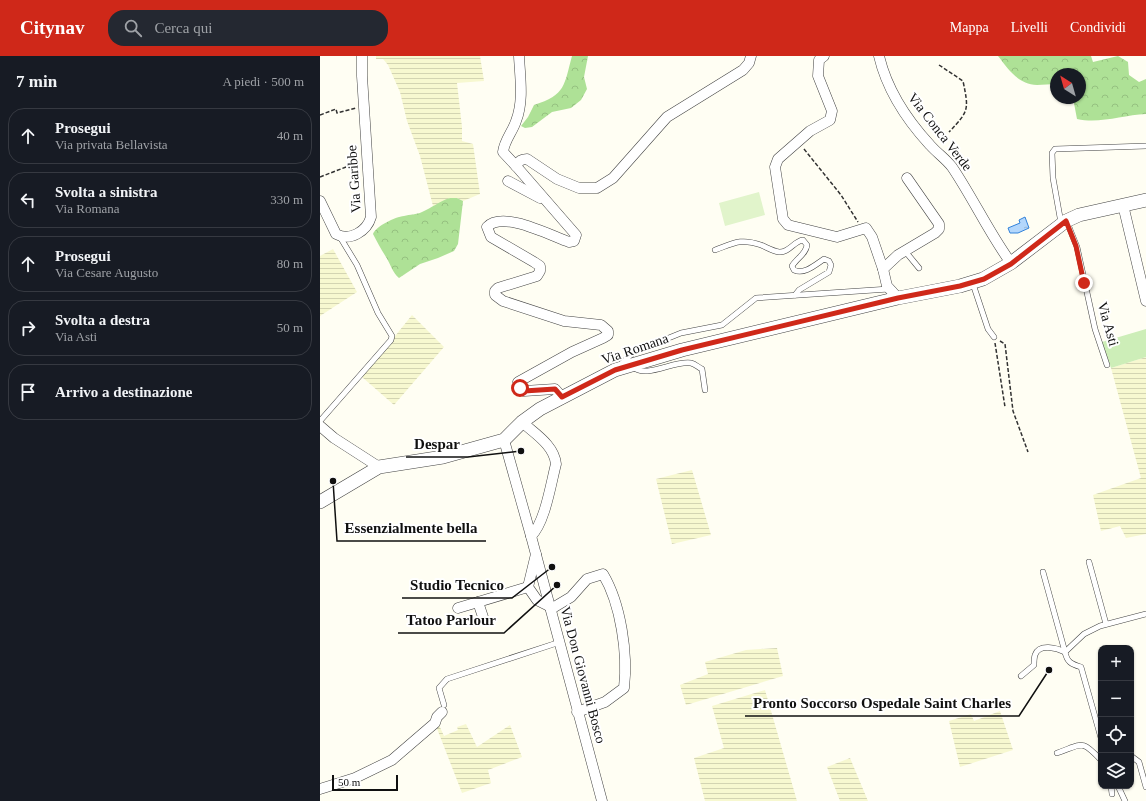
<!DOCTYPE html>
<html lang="it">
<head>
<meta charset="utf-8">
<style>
  :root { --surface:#171b24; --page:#242831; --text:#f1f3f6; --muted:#9ea1a6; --line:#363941; --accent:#cf2819 }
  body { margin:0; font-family:Georgia,serif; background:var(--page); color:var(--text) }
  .controls { position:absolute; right:12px; bottom:12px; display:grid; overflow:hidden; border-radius:8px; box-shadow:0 1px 3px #0004 }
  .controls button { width:36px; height:36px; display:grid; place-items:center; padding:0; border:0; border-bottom:1px solid var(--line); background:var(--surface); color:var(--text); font:20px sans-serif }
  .compass { position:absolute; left:730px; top:12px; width:36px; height:36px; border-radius:50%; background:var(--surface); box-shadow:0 1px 3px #0004; rotate:323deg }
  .scale { position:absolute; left:12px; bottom:10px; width:66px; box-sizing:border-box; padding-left:4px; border:2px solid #101010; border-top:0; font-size:11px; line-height:14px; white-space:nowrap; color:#101010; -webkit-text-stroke:3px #fff; paint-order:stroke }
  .stop { position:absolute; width:12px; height:12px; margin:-9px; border:3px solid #cf2819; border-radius:50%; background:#fff }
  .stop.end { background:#cf2819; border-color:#fff; box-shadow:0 1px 4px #0008 }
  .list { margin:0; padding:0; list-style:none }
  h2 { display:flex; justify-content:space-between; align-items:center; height:52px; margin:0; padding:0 16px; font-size:17px }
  h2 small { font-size:13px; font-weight:400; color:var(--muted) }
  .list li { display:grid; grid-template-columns:26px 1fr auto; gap:12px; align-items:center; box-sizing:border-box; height:56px; margin:0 8px 8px; padding:0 8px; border:1px solid var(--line); border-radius:16px }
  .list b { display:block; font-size:15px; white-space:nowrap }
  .list p { margin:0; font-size:13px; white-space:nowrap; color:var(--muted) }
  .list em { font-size:13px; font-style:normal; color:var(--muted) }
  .icon { flex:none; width:22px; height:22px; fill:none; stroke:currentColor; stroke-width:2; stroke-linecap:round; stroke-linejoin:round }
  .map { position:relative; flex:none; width:826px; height:745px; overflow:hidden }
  header { display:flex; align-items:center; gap:24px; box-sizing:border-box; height:56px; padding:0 20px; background:var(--accent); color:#fff }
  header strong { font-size:19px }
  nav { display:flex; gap:22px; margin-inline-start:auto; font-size:14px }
  .search { width:280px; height:36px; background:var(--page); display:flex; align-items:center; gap:10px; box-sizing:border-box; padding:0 14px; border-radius:16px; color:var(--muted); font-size:15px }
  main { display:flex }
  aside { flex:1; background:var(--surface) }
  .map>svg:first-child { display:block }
</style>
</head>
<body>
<header>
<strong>Citynav</strong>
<div class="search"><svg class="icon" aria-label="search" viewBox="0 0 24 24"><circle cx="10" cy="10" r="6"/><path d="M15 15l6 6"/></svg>Cerca qui</div>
<nav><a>Mappa</a><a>Livelli</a><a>Condividi</a></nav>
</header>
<main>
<aside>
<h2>7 min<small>A piedi · 500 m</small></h2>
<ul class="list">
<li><svg class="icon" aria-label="ahead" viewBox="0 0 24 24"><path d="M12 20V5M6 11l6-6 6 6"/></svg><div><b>Prosegui</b><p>Via privata Bellavista</p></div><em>40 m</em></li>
<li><svg class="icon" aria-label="left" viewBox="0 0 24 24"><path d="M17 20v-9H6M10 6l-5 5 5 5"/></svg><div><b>Svolta a sinistra</b><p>Via Romana</p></div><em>330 m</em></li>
<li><svg class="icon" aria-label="ahead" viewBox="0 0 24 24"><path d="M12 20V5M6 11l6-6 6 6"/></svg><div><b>Prosegui</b><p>Via Cesare Augusto</p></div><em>80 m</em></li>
<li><svg class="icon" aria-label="right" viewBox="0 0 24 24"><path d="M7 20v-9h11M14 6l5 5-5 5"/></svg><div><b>Svolta a destra</b><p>Via Asti</p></div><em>50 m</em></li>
<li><svg class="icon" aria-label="arrive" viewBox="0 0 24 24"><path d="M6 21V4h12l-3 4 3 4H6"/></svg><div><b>Arrivo a destinazione</b></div></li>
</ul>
</aside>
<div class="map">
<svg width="826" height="745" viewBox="0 0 826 745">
  <defs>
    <pattern id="farmland-rules" width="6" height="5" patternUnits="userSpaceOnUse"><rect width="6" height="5" fill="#f7f8d0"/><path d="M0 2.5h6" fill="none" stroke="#d3d4b2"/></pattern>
    <pattern id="forest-crowns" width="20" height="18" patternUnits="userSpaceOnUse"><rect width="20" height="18" fill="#aee196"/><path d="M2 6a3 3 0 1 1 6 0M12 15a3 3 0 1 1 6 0" fill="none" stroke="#95c080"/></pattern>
    <pattern id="water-ripples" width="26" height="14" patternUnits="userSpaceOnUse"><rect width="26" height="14" fill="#b3d7fc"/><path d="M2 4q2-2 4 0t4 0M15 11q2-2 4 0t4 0" fill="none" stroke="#99b8d7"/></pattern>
  </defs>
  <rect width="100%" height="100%" fill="#fffef3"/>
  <g fill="url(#farmland-rules)">
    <polygon points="56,0 160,0 164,25 137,27 142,71 142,85 153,88 160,138 143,145 137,142 130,142 113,150 100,100 87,65 80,36 68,9 63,3 56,3"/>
    <polygon points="13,193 37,236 0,260 0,200"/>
    <polygon points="92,259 124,291 74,349 42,321"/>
    <polygon points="826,301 826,478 806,482 800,470 781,475 773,439 821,422 791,312"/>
    <polygon points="372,414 391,479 352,488 336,423"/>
    <polygon points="457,592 463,620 366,649 360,629 388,618 385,606 426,594"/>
    <polygon points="445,634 477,745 385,745 374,702 404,692 392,650"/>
    <polygon points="680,655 693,694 640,711 629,665 651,658 654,665"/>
    <polygon points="146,668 157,691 190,669 202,701 168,714 171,727 142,737 116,670 119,669 124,680 138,674 137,671"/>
    <polygon points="530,702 535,714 548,745 520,745 507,711"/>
  </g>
  <polygon fill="#cdeeb8" points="826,273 826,301 791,312 782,286"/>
  <g fill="url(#forest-crowns)">
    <path d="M 252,0 L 268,0 L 264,21 L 267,33 L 261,44 L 251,52 L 232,56 L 212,71 L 205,72 L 201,70 L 208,61 L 214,49 C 246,39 244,29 252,0 Z"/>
    <path d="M 678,0 L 771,0 L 773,6 L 798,0 L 808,6 L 809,19 L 819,26 L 826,23 L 826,58 C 803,59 780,68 757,63 L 753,42 L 760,42 L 760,18 L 736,18 L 736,28 C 730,28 723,29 717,29 C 698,28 689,14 678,0 Z"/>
    <path d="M 130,142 L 137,142 L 143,145 L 138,188 L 134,195 L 118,202 L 100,208 L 79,222 C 72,216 71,209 66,201 C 61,193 57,186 53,178 C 56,170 75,161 84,160 C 90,158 96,159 102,156 C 112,152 119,145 130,142 Z"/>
  </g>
  <polygon fill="#e1f4cb" points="439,136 445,159 405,170 399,147"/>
  <polygon fill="url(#water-ripples)" stroke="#3282da" points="705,161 709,172 698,177 690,177 688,172 700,167 699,164"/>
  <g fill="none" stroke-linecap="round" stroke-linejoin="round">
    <defs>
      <g id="service">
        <polyline points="747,166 757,191 775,273 787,309"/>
        <polyline points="741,167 733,122 732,97 735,93 826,90"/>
        <path d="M 395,194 C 414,187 421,182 441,189 C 446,191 453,195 459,196 C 469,197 474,185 483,184 L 487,189 C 486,198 477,202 472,210 L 474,214 C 484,219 495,209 504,203 L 509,205 L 511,209 L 509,216 L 479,234 L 475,239"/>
        <polyline points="585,195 599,212"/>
        <polyline points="653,228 668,273 674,281"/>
        <polyline points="301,308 314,296 361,277 402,269 436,242 569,233"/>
        <path d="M 313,311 C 326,323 354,304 371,307 C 375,308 378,311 382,313 L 385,334"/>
        <polyline points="0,365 71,284 72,280 58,257 37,209 20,181"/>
        <polyline points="769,506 786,568"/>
        <polyline points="723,516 745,596"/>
        <path d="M 701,620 L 714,609 C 714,607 714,602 715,599 C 719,587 737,592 745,596"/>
        <polyline points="124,649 119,632 127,623 240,586"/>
        <path d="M 781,682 L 761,611 C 751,608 747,606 745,596 L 764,578 L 780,570 L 826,558"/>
        <path d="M 737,697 C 763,688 761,683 781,704"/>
        <polyline points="811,700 819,706 826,731"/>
        <polyline points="791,730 792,738"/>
        <polyline points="798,730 805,745"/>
      </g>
      <g id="minor">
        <polyline points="504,0 499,4 498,20 512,55 510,64 490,75 458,103 455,111 463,163 468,169 517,181 546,172 552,181 563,213"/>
        <path d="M 559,0 C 567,34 587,64 610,89 C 617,97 626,103 632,111 C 653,142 669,177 691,207"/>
        <path d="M 196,110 L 183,96 C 184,85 193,75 196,65 C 204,45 200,21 199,0"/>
        <polyline points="188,125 220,142"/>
        <path d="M 0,145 L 16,178 C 30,186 47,175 51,161 L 42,20 L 42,0"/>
        <polyline points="803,149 826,245"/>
        <polyline points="578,242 567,230 563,213 578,199 615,177 619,173 619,168 587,122"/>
        <path d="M 242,341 L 235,333 L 204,335 L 200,332 L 198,326 L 252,296 L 283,282 L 288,279 L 288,275 L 281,269 L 244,265 L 183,245 L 175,239 L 175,235 L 178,232 L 217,220 L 220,215 L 220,210 L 214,206 L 171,181 L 167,171 C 183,154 231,180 249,186 L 254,185 L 256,179 L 196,110 C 199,105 201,103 207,103 L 237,123 L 259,132 L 277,132 L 293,122 L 347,61 L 423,14 L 429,7 L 431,0"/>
        <path d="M 202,366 C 215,378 234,389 236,408 C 231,427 225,467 211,480"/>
        <polyline points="0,370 14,382 59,411"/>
        <polyline points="184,384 211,480 282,745"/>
        <polyline points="216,498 208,531 217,544 231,551"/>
        <polyline points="158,546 163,561"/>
        <polyline points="138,552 208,531"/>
        <path d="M 231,553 L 251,541 L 267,523 L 283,518 C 301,548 308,598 304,632 L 285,646 L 257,656"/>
        <polyline points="0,733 35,722 72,704 115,667 117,661 122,656"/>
      </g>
      <polyline id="tertiary" points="0,446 59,411 123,401 184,384 202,366 220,353 295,314 362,294 578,242 640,230 663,223 691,207 746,165 759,159 826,144"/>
    </defs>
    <use href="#service" stroke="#434343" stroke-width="6"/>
    <use href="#minor" stroke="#434343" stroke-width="11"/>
    <use href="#tertiary" stroke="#434343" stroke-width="14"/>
    <g stroke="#323232" stroke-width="1.5" stroke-dasharray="4 2" stroke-linecap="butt">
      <path d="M 619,9 L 643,25 C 649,54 649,55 629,76"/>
      <polyline points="0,59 16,53 17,57 36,52"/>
      <polyline points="484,93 521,139 538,166"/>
      <polyline points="0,121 39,106"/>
      <polyline points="680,285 685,288 693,355 708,396"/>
      <polyline points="675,287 685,351"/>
    </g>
    <use href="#service" stroke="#fff" stroke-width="5"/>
    <use href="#minor" stroke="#fff" stroke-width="10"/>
    <use href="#tertiary" stroke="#fff" stroke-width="13"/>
  </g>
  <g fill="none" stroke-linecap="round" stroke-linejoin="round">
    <polyline stroke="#cf2819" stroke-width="5" points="200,332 204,335 235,333 242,341 295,314 362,294 578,242 640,230 664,223 691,208 746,165 756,190 764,227"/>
  </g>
  <g text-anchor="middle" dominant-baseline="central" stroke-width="4" stroke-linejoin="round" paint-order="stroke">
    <g font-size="14" fill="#101010" stroke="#fff">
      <text transform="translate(620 76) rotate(52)">Via Conca Verde</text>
      <text transform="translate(34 123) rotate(-94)">Via Garibbe</text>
      <text transform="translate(788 268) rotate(74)">Via Asti</text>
      <text transform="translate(315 293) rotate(-19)">Via Romana</text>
      <text transform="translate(263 619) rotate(75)">Via Don Giovanni Bosco</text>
    </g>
  </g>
  <path fill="none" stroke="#101010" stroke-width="1.5" d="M201 395L148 401H86M13 425L17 485H166M232 511L192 542H82M237 529L184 577H78M729 614L699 660H425"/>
  <g fill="#101010" stroke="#fff" stroke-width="1.5">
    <circle cx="201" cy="395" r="4"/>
    <circle cx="13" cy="425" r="4"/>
    <circle cx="232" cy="511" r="4"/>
    <circle cx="237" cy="529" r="4"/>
    <circle cx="729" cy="614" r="4"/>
  </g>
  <g font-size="15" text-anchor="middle" font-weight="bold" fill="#101010" stroke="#fff" stroke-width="4" stroke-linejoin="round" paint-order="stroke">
    <text x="117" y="393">Despar</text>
    <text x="91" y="477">Essenzialmente bella</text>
    <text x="137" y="534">Studio Tecnico</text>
    <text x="131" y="569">Tatoo Parlour</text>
    <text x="562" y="652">Pronto Soccorso Ospedale Saint Charles</text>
  </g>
</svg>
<div class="controls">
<button>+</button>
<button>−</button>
<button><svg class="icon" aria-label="locate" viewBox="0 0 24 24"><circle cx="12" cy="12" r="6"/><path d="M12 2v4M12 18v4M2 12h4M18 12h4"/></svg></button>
<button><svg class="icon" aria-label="layers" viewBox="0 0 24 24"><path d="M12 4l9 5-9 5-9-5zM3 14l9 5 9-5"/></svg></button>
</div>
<svg class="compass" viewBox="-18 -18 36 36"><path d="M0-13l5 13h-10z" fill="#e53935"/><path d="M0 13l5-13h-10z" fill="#9ea1a6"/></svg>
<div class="scale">50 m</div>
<div class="stop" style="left:200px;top:332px"></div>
<div class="stop end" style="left:764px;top:227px"></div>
</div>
</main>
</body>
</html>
